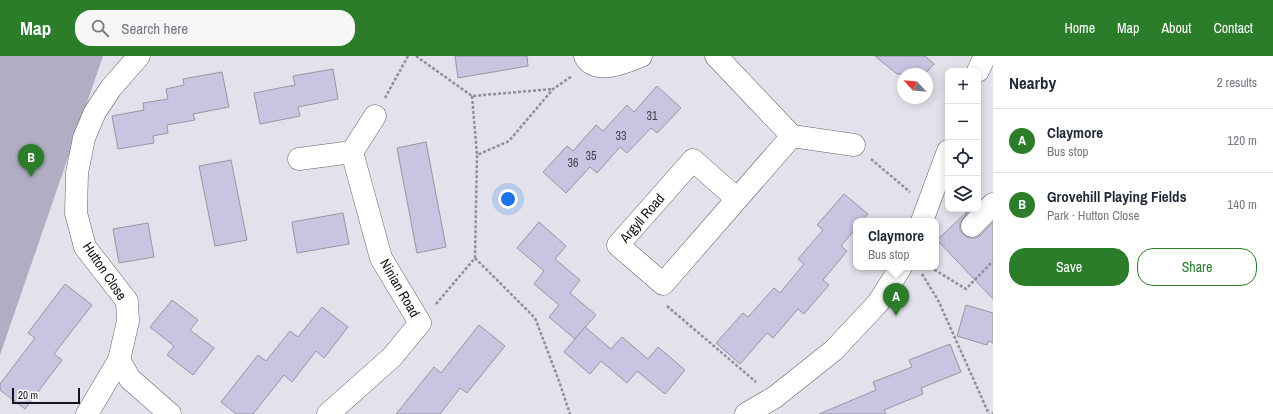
<!DOCTYPE html>
<html lang="en">
<head>
<meta charset="utf-8">
<style>
  :root { --surface:#fff; --page:#f6f6f7; --text:#1f2937; --muted:#747a83; --line:#e0e1e3; --accent:#2b7d29 }
  body { margin:0; font-family:"Archivo Narrow",sans-serif; background:var(--page); color:var(--text) }
  .controls { position:absolute; right:12px; top:12px; display:grid; overflow:hidden; border-radius:8px; box-shadow:0 2px 10px #0003 }
  .controls button { width:36px; height:36px; display:grid; place-items:center; padding:0; border:0; border-bottom:1px solid var(--line); background:var(--surface); color:var(--text); font:20px sans-serif }
  .compass { position:absolute; left:897px; top:12px; width:36px; height:36px; border-radius:50%; background:var(--surface); box-shadow:0 2px 10px #0003; rotate:296deg }
  .scale { position:absolute; left:12px; bottom:10px; width:68px; box-sizing:border-box; padding-left:4px; border:2px solid #151418; border-top:0; font-size:11px; line-height:14px; white-space:nowrap; color:#151418; -webkit-text-stroke:3px #fff; paint-order:stroke }
  .you { position:absolute; left:508px; top:143px; width:14px; height:14px; margin:-10px; border:3px solid #fff; border-radius:50%; background:#1a73e8; box-shadow:0 0 0 6px #1a73e833 }
  .badge { display:grid; place-items:center; width:26px; height:26px; border-radius:50%; background:var(--accent); color:#fff; font-size:13px; font-weight:700 }
  .pin { position:absolute; translate:-50% -33px; filter:drop-shadow(0 1px 2px #0008) }
  .pin::after { content:''; position:absolute; top:21px; width:14px; height:12px; background:inherit; clip-path:polygon(0 0,100% 0,50% 100%) }
  .popup { position:absolute; left:853px; top:162px; width:86px; height:52px; box-sizing:border-box; display:grid; place-content:center; border-radius:8px; background:var(--surface); filter:drop-shadow(0 1px 3px #0005); font-size:13px; white-space:nowrap; color:var(--muted) }
  .popup b { font-size:15px; color:var(--text) }
  .popup::after { content:''; position:absolute; left:50%; top:100%; margin-left:-8px; border:8px solid transparent; border-top-color:var(--surface) }
  .list { margin:0; padding:0; list-style:none }
  h2 { display:flex; justify-content:space-between; align-items:center; height:52px; margin:0; padding:0 16px; font-size:17px }
  h2 small { font-size:13px; font-weight:400; color:var(--muted) }
  .list li { display:grid; grid-template-columns:26px 1fr auto; gap:12px; align-items:center; box-sizing:border-box; height:64px; padding:0 16px; border-top:1px solid var(--line) }
  .list b { display:block; font-size:15px; white-space:nowrap }
  .list p { margin:0; font-size:13px; white-space:nowrap; color:var(--muted) }
  .list em { font-size:13px; font-style:normal; color:var(--muted) }
  .actions { display:flex; gap:8px; padding:12px 16px }
  .actions a { flex:1; padding:9px 0; border:1px solid var(--accent); border-radius:16px; text-align:center; font-size:14px; color:var(--accent) }
  .actions .main { background:var(--accent); color:#fff }
  .icon { flex:none; width:22px; height:22px; fill:none; stroke:currentColor; stroke-width:2; stroke-linecap:round; stroke-linejoin:round }
  .map { position:relative; flex:none; width:993px; height:358px; overflow:hidden }
  header { display:flex; align-items:center; gap:24px; box-sizing:border-box; height:56px; padding:0 20px; background:var(--accent); color:#fff }
  header strong { font-size:19px }
  nav { display:flex; gap:22px; margin-inline-start:auto; font-size:14px }
  .search { width:280px; height:36px; background:var(--page); display:flex; align-items:center; gap:10px; box-sizing:border-box; padding:0 14px; border-radius:16px; color:var(--muted); font-size:15px }
  main { display:flex }
  aside { flex:1; background:var(--surface) }
  .map>svg:first-child { display:block }
</style>
</head>
<body>
<header>
<strong>Map</strong>
<div class="search"><svg class="icon" aria-label="search" viewBox="0 0 24 24"><circle cx="10" cy="10" r="6"/><path d="M15 15l6 6"/></svg>Search here</div>
<nav><a>Home</a><a>Map</a><a>About</a><a>Contact</a></nav>
</header>
<main>
<div class="map">
<svg width="993" height="358" viewBox="0 0 993 358">
  <rect width="100%" height="100%" fill="#e2e1ec"/>
  <polygon fill="#b1aec4" points="0,0 103,0 0,299"/>
  <g fill="#c9c4e2" stroke="#9896a1">
    <polygon points="455,0 527,0 528,10 458,22"/>
    <polygon points="875,0 925,0 934,8 925,18 897,18"/>
    <polygon points="333,13 338,43 298,51 300,60 260,68 254,37 295,29 293,20"/>
    <polygon points="222,16 229,51 193,58 195,64 167,69 168,77 153,80 154,87 118,93 112,60 144,54 143,47 168,43 166,33 184,29 183,23"/>
    <polygon points="657,30 681,52 657,77 651,72 627,97 620,91 597,117 590,111 566,137 543,116 567,90 573,95 596,69 603,75 627,49 634,56"/>
    <polygon points="426,86 446,191 417,197 397,92"/>
    <polygon points="231,104 247,184 215,190 199,110"/>
    <polygon points="844,138 868,158 862,165 856,165 856,172 841,190 847,195 823,224 829,229 804,258 798,253 773,282 767,277 740,308 716,287 743,257 748,261 774,232 780,237 804,208 798,203 823,174 817,169"/>
    <polygon points="970,153 960,167 960,174 964,179 969,182 976,182 981,179 993,166 993,243 937,184"/>
    <polygon points="343,157 349,188 297,197 292,166"/>
    <polygon points="539,166 566,190 555,203 580,224 570,237 596,259 575,283 549,261 559,249 534,228 544,215 517,192"/>
    <polygon points="148,167 154,201 119,207 113,173"/>
    <polygon points="65,228 92,249 54,298 62,304 25,353 0,334 0,328 35,282 28,277"/>
    <polygon points="172,244 198,264 190,274 214,292 193,319 167,299 174,290 150,271"/>
    <polygon points="966,249 993,257 993,287 988,285 987,289 957,280"/>
    <polygon points="322,251 348,271 324,302 316,295 292,326 284,319 253,358 236,358 221,346 258,299 266,305 290,275 298,281"/>
    <polygon points="479,269 505,290 467,337 460,332 440,358 396,358 434,311 441,317"/>
    <polygon points="585,271 611,293 622,281 648,303 658,291 685,314 665,338 637,315 627,327 601,305 590,318 564,296"/>
    <polygon points="950,288 961,316 921,332 923,338 884,354 886,358 819,358 876,334 873,326 912,311 909,304"/>
  </g>
  <g fill="none" stroke-linecap="round" stroke-linejoin="round">
    <defs>
      <g id="minor">
        <path d="M 585,0 C 586,2 589,6 591,7 C 603,16 629,5 641,0"/>
        <polyline points="716,0 792,80 663,228 618,189 693,104 737,143"/>
        <polyline points="978,15 985,0"/>
        <polyline points="792,80 854,89"/>
        <polyline points="299,103 352,96 375,60"/>
        <polyline points="922,165 948,95"/>
        <polyline points="972,170 993,148"/>
        <polyline points="119,304 128,265 127,245 85,191 76,157 77,117 84,82 95,56 111,32 139,0"/>
        <polyline points="87,358 119,304 130,323 170,358"/>
        <polyline points="328,358 392,301 420,267 381,202 352,96"/>
        <polyline points="746,358 775,341 834,294 878,247 901,211"/>
      </g>
    </defs>
    <use href="#minor" stroke="#62616a" stroke-width="23"/>
    <g stroke="#908f97" stroke-width="2.5" stroke-dasharray="3 2" stroke-linecap="butt">
      <polyline points="416,0 472,40 553,33"/>
      <polyline points="472,40 477,99"/>
      <polyline points="385,42 408,0"/>
      <polyline points="871,103 910,136"/>
      <polyline points="475,202 535,262 559,325 570,358"/>
      <polyline points="930,211 966,233 993,205"/>
      <polyline points="922,218 938,244 989,358"/>
      <polyline points="436,248 475,202 477,99 509,85 553,33 572,20"/>
      <polyline points="667,250 756,326"/>
      <polyline points="992,358 993,357"/>
    </g>
    <use href="#minor" stroke="#fff" stroke-width="22"/>
  </g>
  <g text-anchor="middle" dominant-baseline="central" stroke-width="3.5" stroke-linejoin="round" paint-order="stroke">
    <g font-size="12" fill="#42404a">
      <text x="652" y="60">31</text>
      <text x="621" y="80">33</text>
      <text x="591" y="100">35</text>
      <text x="573" y="107">36</text>
    </g>
    <g font-size="14" fill="#151418" stroke="#fff">
      <text transform="translate(642 162) rotate(-49)">Argyll Road</text>
      <text transform="translate(105 215) rotate(56)">Hutton Close</text>
      <text transform="translate(400 232) rotate(60)">Ninian Road</text>
    </g>
  </g>
</svg>
<div class="controls">
<button>+</button>
<button>−</button>
<button><svg class="icon" aria-label="locate" viewBox="0 0 24 24"><circle cx="12" cy="12" r="6"/><path d="M12 2v4M12 18v4M2 12h4M18 12h4"/></svg></button>
<button><svg class="icon" aria-label="layers" viewBox="0 0 24 24"><path d="M12 4l9 5-9 5-9-5zM3 14l9 5 9-5"/></svg></button>
</div>
<svg class="compass" viewBox="-18 -18 36 36"><path d="M0-13l5 13h-10z" fill="#e53935"/><path d="M0 13l5-13h-10z" fill="#747a83"/></svg>
<div class="scale">20 m</div>
<div class="you"></div>
<div class="pin badge" style="left:896px;top:260px">A</div>
<div class="popup"><b>Claymore</b>Bus stop</div>
<div class="pin badge" style="left:31px;top:121px">B</div>
</div>
<aside>
<h2>Nearby<small>2 results</small></h2>
<ul class="list">
<li><span class="badge">A</span><div><b>Claymore</b><p>Bus stop</p></div><em>120 m</em></li>
<li><span class="badge">B</span><div><b>Grovehill Playing Fields</b><p>Park · Hutton Close</p></div><em>140 m</em></li>
</ul>
<div class="actions"><a class="main">Save</a><a>Share</a></div>
</aside>
</main>
</body>
</html>
